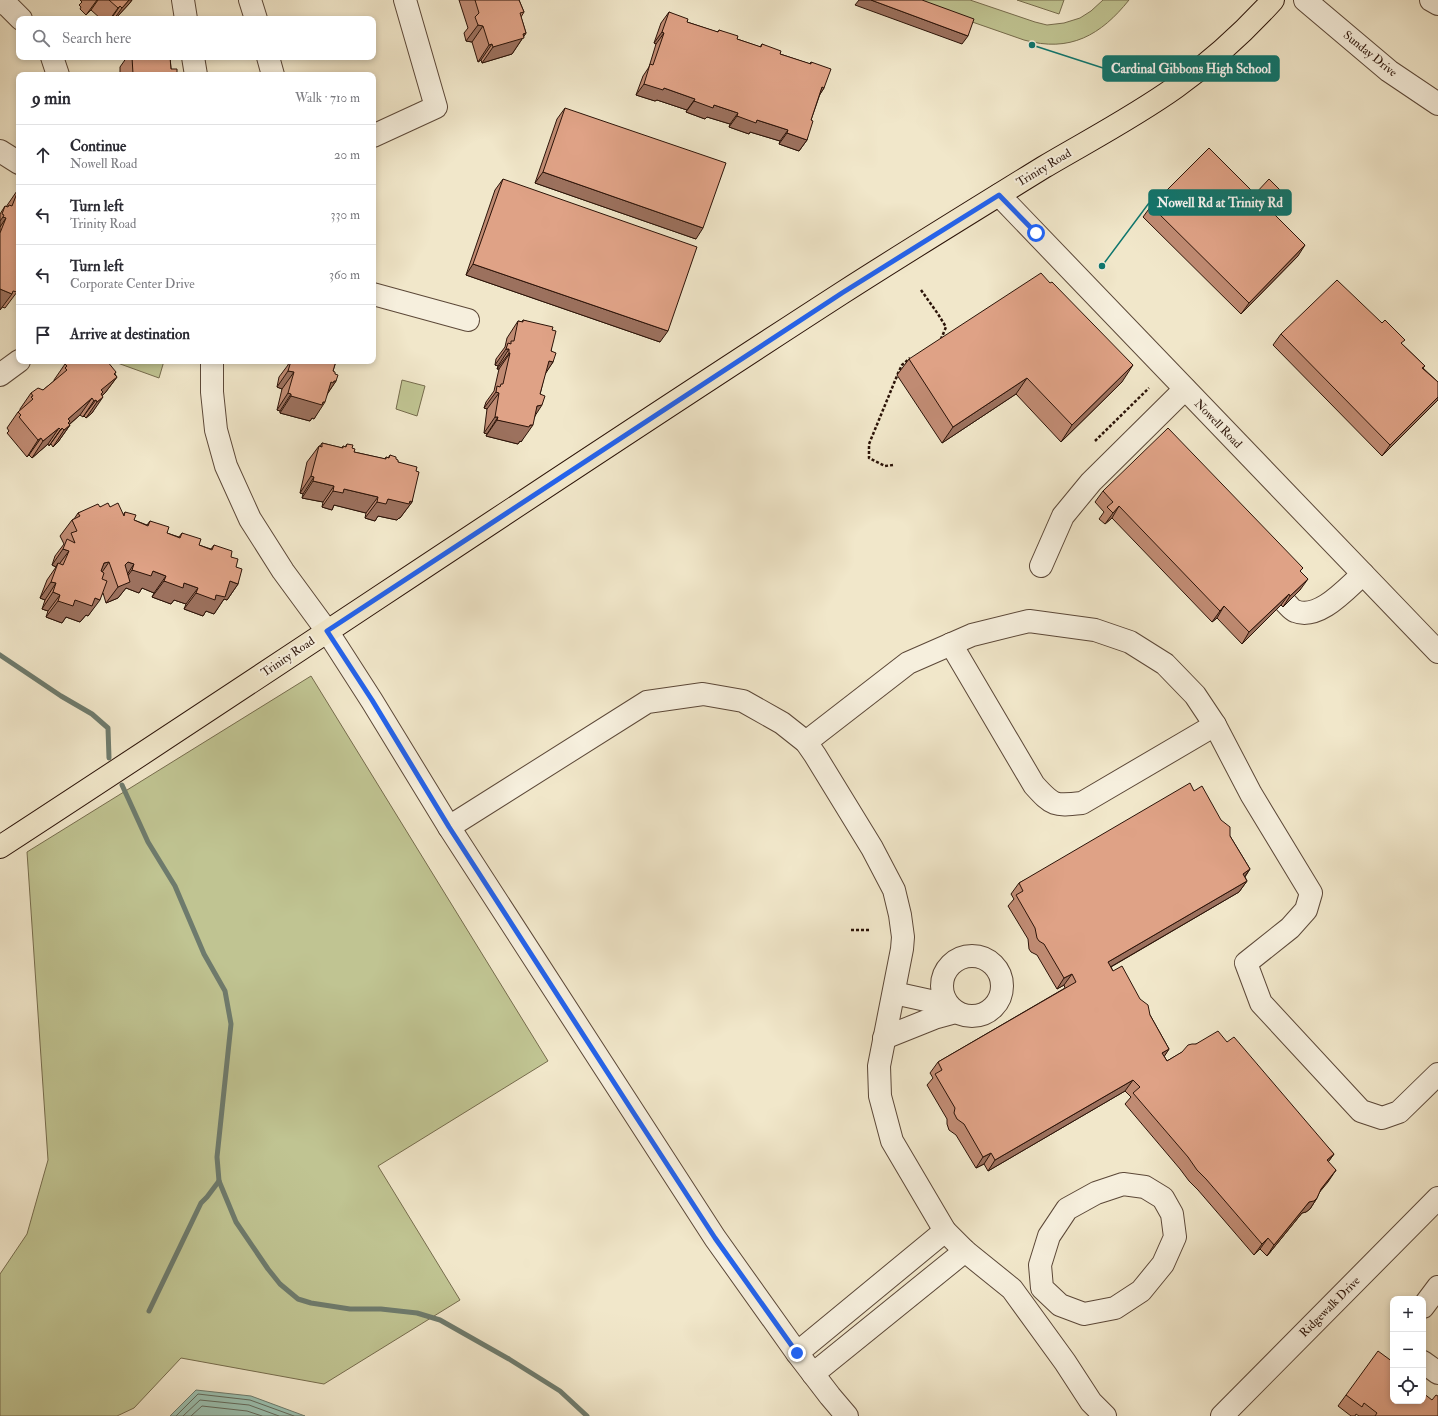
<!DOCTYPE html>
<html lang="en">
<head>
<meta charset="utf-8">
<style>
  :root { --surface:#fff; --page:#f2f2f3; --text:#2b2b33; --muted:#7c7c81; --line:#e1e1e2 }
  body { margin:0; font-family:"IM FELL Double Pica",serif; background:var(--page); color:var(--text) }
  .controls { position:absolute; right:12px; bottom:12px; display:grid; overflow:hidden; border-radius:8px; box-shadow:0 2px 6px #0003 }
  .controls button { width:36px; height:36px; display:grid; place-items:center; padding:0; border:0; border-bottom:1px solid var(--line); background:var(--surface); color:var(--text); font:20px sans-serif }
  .stop { position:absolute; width:12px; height:12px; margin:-9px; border:3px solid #2563eb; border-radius:50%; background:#fff }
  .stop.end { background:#2563eb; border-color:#fff; box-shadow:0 1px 4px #0008 }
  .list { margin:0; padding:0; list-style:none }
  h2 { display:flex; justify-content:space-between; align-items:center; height:52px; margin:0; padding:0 16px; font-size:17px }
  h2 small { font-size:13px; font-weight:400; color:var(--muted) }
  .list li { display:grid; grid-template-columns:26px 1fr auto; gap:12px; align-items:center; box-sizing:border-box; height:60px; padding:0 16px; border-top:1px solid var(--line) }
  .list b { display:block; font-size:15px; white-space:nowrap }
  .list p { margin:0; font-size:13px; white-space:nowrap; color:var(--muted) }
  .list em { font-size:13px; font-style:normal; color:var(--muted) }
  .icon { flex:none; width:22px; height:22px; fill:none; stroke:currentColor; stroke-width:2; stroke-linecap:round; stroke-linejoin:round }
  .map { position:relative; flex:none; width:1438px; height:1416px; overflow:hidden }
  .search { position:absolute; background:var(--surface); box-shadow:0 2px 6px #0003; left:16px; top:16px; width:360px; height:44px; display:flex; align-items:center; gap:10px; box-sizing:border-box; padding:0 14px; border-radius:8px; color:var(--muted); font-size:15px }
  .panel { position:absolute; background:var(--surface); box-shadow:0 2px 6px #0003; left:16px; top:72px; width:360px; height:292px; border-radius:8px }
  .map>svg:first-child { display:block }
</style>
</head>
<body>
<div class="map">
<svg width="1438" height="1416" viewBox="0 0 1438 1416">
  <rect width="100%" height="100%" fill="#f1e7ca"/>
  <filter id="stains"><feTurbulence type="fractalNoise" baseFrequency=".005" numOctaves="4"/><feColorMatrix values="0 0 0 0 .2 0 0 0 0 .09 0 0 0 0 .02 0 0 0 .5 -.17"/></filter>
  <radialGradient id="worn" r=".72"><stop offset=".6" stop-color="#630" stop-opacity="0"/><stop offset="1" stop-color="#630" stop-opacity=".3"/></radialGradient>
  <g fill="#c0c492" stroke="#766c4d">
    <path d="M 909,0 L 970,0 L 1035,22 L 1047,25 L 1064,23 L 1080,18 L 1091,11 L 1103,0 L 1129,0 C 1101,35 1070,53 1024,40 Z"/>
    <polygon points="1017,0 1064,0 1059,14"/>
    <polygon points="112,361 164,361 159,378"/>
    <polygon points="402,380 425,386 417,416 396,409"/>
    <polygon points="311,676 548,1061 378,1166 460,1300 324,1384 181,1358 134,1408 117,1416 0,1416 0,1274 27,1234 48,1160 27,852"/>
  </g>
  <polygon fill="#9bc1b1" stroke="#6e7b6d" points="196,1390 251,1396 305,1416 170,1416"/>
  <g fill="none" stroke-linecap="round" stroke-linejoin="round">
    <g stroke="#636a5c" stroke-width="1">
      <polyline points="176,1416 198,1394 250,1400 294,1416"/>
      <polyline points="183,1416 200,1400 249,1405 279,1416"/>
      <polyline points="191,1416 202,1406 247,1411 262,1416"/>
    </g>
    <g stroke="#6e7b6d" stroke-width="5">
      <polyline points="0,655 61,696 92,714 108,728 109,758"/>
      <polyline points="122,785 148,842 175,886 204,954 225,991 231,1024 217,1157 219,1181 236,1222 268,1269 280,1284 298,1299 311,1303 350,1309 381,1309 417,1313 440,1320 509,1359 560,1391 587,1416"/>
      <polyline points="149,1311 201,1203 207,1197 219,1181"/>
    </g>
    <defs>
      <g id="minor">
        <polyline points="183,0 186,19"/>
        <polyline points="250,0 256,19"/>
        <polyline points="1305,0 1389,71 1438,104"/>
        <polyline points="1431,0 1438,4"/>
        <polyline points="0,1 8,6 21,19"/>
        <polyline points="52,57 58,75"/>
        <polyline points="193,57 196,75"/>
        <polyline points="268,57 273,75"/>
        <polyline points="373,136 436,107 405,0"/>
        <polyline points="0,151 19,163"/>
        <polyline points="999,195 1438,652"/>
        <polyline points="373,294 468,320"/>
        <polyline points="212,361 212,392 216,430 226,466 250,519 283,571 327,631 372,701 449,827 715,1238 797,1353 830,1396 847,1416"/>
        <polyline points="0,375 19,361"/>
        <polyline points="1041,566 1063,516 1091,482 1185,389"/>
        <path d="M 1286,603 C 1289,606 1292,610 1295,611 C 1319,621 1347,588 1363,574"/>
        <path d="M 951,644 L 1034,785 C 1053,806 1054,806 1082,803 L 1215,725"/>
        <polyline points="806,742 908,663 972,635 1029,621 1095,630 1130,642 1165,664 1195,695 1215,725 1251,794 1311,893 1306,910 1290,928 1246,963 1261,1003 1361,1111 1382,1118 1399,1112 1438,1074"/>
        <polyline points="449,827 647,702 703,694 743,701 782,723 806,742 815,755 872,848 894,890 900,915 903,937 902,949 879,1066 880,1096 892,1141 945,1231 965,1251 1012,1289 1065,1362 1091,1402 1105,1416"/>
        <circle cx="972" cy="986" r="30"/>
        <polyline points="894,993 935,1002 944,998"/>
        <polyline points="884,1038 934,1018 956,1012"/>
        <polygon points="1123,1184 1145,1187 1163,1198 1172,1214 1175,1237 1163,1264 1141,1291 1115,1308 1084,1314 1060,1305 1042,1288 1040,1265 1049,1236 1067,1209 1096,1193"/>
        <polyline points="1423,1307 1438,1287"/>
        <polyline points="797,1353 945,1231"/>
        <polyline points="1423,1362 1438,1373"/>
        <polyline points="813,1374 965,1251"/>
        <polyline points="1222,1416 1438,1198"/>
      </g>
      <path id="major" d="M 0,847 C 281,664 560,475 842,293 C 909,250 976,209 1044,167 C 1088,141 1134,117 1176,87 C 1211,62 1244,32 1273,0"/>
    </defs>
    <use href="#minor" stroke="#5c4838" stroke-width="24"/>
    <use href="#major" stroke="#2b1308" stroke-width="24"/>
    <g stroke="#2b1308" stroke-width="2.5" stroke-dasharray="3 2" stroke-linecap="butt">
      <polyline points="921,290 938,314 946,327 941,339"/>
      <polyline points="1095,441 1149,388"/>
      <polyline points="893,465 885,466 869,458 869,444 899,371 902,365 910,358"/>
      <polyline points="851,930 871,930"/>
    </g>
    <use href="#minor" stroke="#f6efdd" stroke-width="22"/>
    <use href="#major" stroke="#f1e7ca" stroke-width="22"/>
  </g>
  <g fill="#c08b73" stroke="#2b1308">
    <polygon points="80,0 132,0 129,4 115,19 101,19 91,10 86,15 80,9 81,7 79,5 82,2"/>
    <polygon points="459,0 519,0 524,12 521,17 526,33 512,54 482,63 481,60 478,62 472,42 466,41 464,33 468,28"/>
    <polygon points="669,12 687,22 717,32 719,30 737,39 760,47 762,44 780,54 810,64 811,62 824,88 820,94 811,120 807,140 799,151 779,144 780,141 750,132 749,134 729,127 730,124 707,117 705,119 686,112 687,110 657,100 655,101 636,95 643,76 649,67 656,44 654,43 661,23"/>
    <polygon points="127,57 170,57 171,69 177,75 120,75 120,67"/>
    <polygon points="565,108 696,239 535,183 557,119"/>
    <polygon points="503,179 660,342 466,275 495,190"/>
    <polygon points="19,188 19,289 18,289 17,292 5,308 2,307 0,310 0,214 5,206 6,207 8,204"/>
    <polygon points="1280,190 1272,201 1266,207 1298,256 1241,314 1143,217 1151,206"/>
    <polygon points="523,320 552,330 551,351 553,362 545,373 535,416 521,442 520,441 518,444 486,436 487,434 484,433 487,409 484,408 486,402 494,391 499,369 497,369 498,366 495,365 496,359 505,347 507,338 518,321 522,322"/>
    <polygon points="1281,334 1402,344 1425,366 1423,368 1438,382 1438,400 1382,456 1273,345"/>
    <polygon points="909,359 1122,382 1061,442 1016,394 942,443 897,375"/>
    <polygon points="289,361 336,361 333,371 335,374 336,381 328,393 314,419 312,418 310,421 280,413 280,411 277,410 282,389 277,387 279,377 288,365"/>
    <polygon points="65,364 115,374 117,377 105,393 102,396 92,413 86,418 84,416 83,417 80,415 69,425 70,425 58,442 53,447 51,444 49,446 48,444 32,458 29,455 27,457 7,433 9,431 7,428 18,412 20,410 20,409 31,393 43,390 54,381 54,380"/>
    <polygon points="322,443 342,448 343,446 345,447 347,444 352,448 354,452 385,459 386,457 388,458 390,455 396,459 398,462 416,471 412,502 400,518 399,518 397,520 378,516 375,521 365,518 366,513 334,505 332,510 322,507 323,502 302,498 303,494 300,493 307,462 319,446 320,446"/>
    <polygon points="1103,491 1301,572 1300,590 1283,607 1281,605 1242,644 1217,618 1212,622 1112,518 1105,524 1099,519 1104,512 1095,502"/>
    <polygon points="100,507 110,507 123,515 125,512 134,520 147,525 150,521 167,533 179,537 182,533 199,545 211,549 214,545 231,557 236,567 238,584 227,600 224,599 214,614 206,611 203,616 184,609 186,604 174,600 171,604 152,597 154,593 142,588 139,593 126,588 118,598 106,603 103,593 88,616 86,615 80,622 66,617 62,623 46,617 48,611 42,609 45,600 40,598 47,580 56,567 52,565 55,556 64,544 60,536 72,520 74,519 78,513"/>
    <polygon points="1194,791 1230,836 1250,869 1245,877 1247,881 1239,892 1111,967 1113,971 1150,1015 1169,1049 1164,1056 1167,1061 1196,1044 1227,1042 1334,1154 1328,1162 1336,1170 1320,1191 1317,1198 1310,1209 1306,1212 1302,1213 1267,1256 1260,1249 1254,1255 1198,1190 1189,1181 1180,1169 1125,1104 1131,1097 1125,1091 988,1171 984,1164 976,1168 956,1135 949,1130 947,1124 947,1119 927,1085 933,1078 930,1073 938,1062 1065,988 1064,985 1057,989 1037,955 1031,952 1029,949 1028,939 1008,906 1014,899 1011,894 1019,883"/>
    <polygon points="1346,1395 1393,1401 1438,1416 1359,1416 1356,1414 1355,1416 1351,1416 1338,1406"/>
  </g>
  <g fill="#9c715e" stroke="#2b1308">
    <polygon points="97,0 98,0 91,10 86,15"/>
    <polygon points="129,0 132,0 129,4 115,19 114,19 122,8"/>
    <polygon points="859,0 871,0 968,36 962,44 855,5"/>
    <polygon points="120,6 111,19 110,19 118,8"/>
    <polygon points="478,25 483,26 472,42 466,41"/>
    <polygon points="662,32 664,33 656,44 654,43"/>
    <polygon points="526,33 512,54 482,63 493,47"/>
    <polygon points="492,44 481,60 478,62 489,45"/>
    <polygon points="644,84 664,88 695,99 687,110 657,100 655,101 636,95"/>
    <polygon points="822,87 824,88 817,99"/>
    <polygon points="694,101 714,105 738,113 730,124 707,117 705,119 686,112"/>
    <polygon points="737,116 757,120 788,130 780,141 750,132 749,134 729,127"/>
    <polygon points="787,133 807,140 799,151 779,144"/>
    <polygon points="543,172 703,228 696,239 535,183"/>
    <polygon points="1280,190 1272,201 1257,216 1265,205"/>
    <polygon points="3,217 6,218 0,227 0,221"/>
    <polygon points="1305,245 1298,256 1241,314 1249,303"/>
    <polygon points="473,264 668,331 660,342 466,275"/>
    <polygon points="0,289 12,294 0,310"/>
    <polygon points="506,349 509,349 498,366 495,365"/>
    <polygon points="509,353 510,353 499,369 497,369"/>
    <polygon points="549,361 553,362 542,379"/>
    <polygon points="1133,365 1122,382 1061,442 1072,425"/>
    <polygon points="288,371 294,372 282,389 277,387"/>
    <polygon points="116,372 108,384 117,377 105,393 99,398 96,400 83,417 101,390"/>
    <polygon points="1027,378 1016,394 942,443 953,427"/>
    <polygon points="334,381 336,381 325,397 331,382"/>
    <polygon points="496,392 499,393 487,409 484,408"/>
    <polygon points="288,393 291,394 280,411 277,410"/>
    <polygon points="291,396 323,402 325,402 314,419 312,418 310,421 280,413"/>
    <polygon points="103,397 92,413 86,418 97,402"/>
    <polygon points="1438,397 1438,400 1382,456 1390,445"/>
    <polygon points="92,398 80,415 66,427 62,428 49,446 68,419"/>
    <polygon points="542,405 531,422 537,406"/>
    <polygon points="495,417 498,417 487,434 484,433"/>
    <polygon points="497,420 530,425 533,425 521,442 520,441 518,444 486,436"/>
    <polygon points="70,425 58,442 53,447 64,430"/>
    <polygon points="59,428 48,444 32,458 43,441"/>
    <polygon points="41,438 29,455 27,457 38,440"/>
    <polygon points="311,476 314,477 303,494 300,493"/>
    <polygon points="313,481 334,486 323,502 302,498"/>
    <polygon points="344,489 378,497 366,513 334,505 332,510 322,507 333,491"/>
    <polygon points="388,499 412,502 400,518 399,518 397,520 378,516 375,521 365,518 377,502"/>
    <polygon points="1119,506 1112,518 1105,524 1113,513"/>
    <polygon points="63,549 69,551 57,567 58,563 56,567 52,565"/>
    <polygon points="109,562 98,578 104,563"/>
    <polygon points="128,562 134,564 123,581 125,565"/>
    <polygon points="132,570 153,571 166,576 154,593 142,588 139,593 126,588 118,598 106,603 118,587 121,585"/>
    <polygon points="1308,579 1300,590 1283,607 1290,596"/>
    <polygon points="164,581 184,583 198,588 186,604 174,600 171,604 152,597"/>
    <polygon points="230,581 238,584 227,600 224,599 214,614 206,611 203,616 184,609 196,593 216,595"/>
    <polygon points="51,582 56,583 45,600 40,598"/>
    <polygon points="53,592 60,595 48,611 42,609"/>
    <polygon points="1289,594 1281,605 1242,644 1249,632"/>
    <polygon points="95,598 100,600 88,616 86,615 80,622 66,617 62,623 46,617 58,601 75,600"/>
    <polygon points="1224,606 1217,618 1212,622 1220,611"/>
    <polygon points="1250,869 1242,880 1243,874"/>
    <polygon points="1247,881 1239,892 1100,973 1108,962"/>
    <polygon points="1072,974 1064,985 1057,989 1064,978"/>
    <polygon points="1169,1049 1162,1060 1162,1053"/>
    <polygon points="1133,1080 1125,1091 988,1171 995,1160"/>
    <polygon points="991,1153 984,1164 976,1168 983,1157"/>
    <polygon points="1334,1154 1326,1165 1327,1160"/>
    <polygon points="1336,1170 1328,1182 1313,1200 1321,1189"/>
    <polygon points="1317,1198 1310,1209 1306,1212 1302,1213 1267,1256 1274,1245 1309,1202"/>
    <polygon points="1268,1238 1260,1249 1254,1255 1262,1244"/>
  </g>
  <g fill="#dfa286" stroke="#2b1308">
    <polygon points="109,0 129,0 122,8 120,6 118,8"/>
    <polygon points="475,0 519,0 524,12 520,13 526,33 523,34 524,38 493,47 492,44 489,45 483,26 478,25 475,17 479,13"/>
    <polygon points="871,0 922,0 974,19 968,36"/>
    <polygon points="669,12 688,19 687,22 718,32 719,30 738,36 737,39 761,47 762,44 781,51 780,54 811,64 811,62 831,69 824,88 822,87 811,120 813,121 807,140 787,133 788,130 757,120 756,123 737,116 738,113 714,105 713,108 694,101 695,99 664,88 663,90 644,84 650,64 653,65 664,33 662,32"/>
    <polygon points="132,57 170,57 171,69 177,69 177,75 128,75 133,74"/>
    <polygon points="565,108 726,163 703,228 543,172"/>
    <polygon points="1209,148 1255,194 1269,179 1280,190 1265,205 1305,245 1249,303 1151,206"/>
    <polygon points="503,179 697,247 668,331 473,264"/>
    <polygon points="19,188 19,286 17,292 13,291 12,294 0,289 0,233 6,218 3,217 4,215 2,214 5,206 8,207 9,205 12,206"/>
    <polygon points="1041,273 1050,283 1052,282 1133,365 1072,425 1027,378 953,427 909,359"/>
    <polygon points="1337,280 1382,323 1385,320 1405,340 1401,343 1425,366 1422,368 1438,382 1438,397 1390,445 1281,334"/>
    <polygon points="523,320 553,327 552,330 556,331 551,351 556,353 553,362 549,361 540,394 545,396 542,405 537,406 533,425 530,425 529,427 497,420 498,417 495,417 499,393 496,392 497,386 500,387 501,384 503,384 510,353 509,353 509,349 506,349 508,343 511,344 511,341 514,341 518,321 523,322"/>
    <polygon points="69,361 107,361 116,372 114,374 117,377 101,390 103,392 101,394 103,397 97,402 96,400 94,401 92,398 68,419 70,421 68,423 70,425 64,430 62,428 61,430 59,428 43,441 41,438 38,440 19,417 21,415 18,412 33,399 31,397 33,396 31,393 38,388 43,390 67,370 65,368 67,366 65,364"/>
    <polygon points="291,361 336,361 333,371 335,372 335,374 338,375 336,381 334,381 333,383 331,382 325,402 323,402 322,405 291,396 291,394 288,393 294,372 288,371"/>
    <polygon points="1168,428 1303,568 1300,571 1308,579 1290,596 1289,594 1249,632 1224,606 1220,611 1119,506 1113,513 1107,507 1113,502 1103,491"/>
    <polygon points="322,443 343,448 343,446 346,447 347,444 353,445 352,448 355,449 354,452 386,459 386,457 389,458 390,455 396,457 396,459 398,460 398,462 417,467 416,471 419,472 412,502 410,501 409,504 388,499 386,504 377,502 378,497 344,489 343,493 333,491 334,486 313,481 314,477 311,476 319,446 322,447"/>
    <polygon points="108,503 110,507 118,503 124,516 125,512 136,515 134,520 148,526 150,521 169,527 167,533 180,538 182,533 201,539 199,545 212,550 214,545 232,551 231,557 238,559 236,567 242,569 238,584 230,581 225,597 216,595 215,600 196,593 198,588 184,583 183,588 164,581 166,576 153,571 151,576 132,570 134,564 128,562 125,565 130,582 118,587 109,562 104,563 101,571 104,573 102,579 107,581 100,600 95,598 92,606 75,600 73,606 58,601 60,595 53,592 56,583 51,582 58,563 63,565 69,551 63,549 67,539 75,543 71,533 77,531 72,520 80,516 78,513 98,504 100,507"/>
    <polygon points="1190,783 1194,791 1202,786 1221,820 1230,827 1230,836 1250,869 1243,874 1247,881 1108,962 1113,971 1122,966 1140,999 1148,1005 1150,1015 1169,1049 1162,1053 1167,1061 1182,1052 1188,1045 1192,1044 1196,1044 1218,1031 1227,1042 1234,1037 1334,1154 1327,1160 1336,1170 1321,1189 1317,1198 1314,1201 1309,1202 1274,1245 1268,1238 1262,1244 1206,1179 1197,1170 1188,1157 1133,1093 1140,1087 1133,1080 995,1160 991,1153 983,1157 964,1124 957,1119 954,1113 955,1108 935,1074 942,1070 938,1062 1076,982 1072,974 1064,978 1044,944 1039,941 1037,938 1035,928 1016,895 1023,891 1019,883"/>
    <polygon points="1378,1351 1393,1362 1393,1401 1423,1401 1423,1393 1432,1400 1436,1395 1438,1396 1438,1416 1375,1416 1377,1413 1364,1403 1362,1407 1346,1395"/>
  </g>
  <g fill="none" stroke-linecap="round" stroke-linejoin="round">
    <polyline stroke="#2563eb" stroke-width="5" points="797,1353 715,1238 633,1112 449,827 372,700 327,631 842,293 999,195 1036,233"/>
  </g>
  <g text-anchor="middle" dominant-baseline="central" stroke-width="4" stroke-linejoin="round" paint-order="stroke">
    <g font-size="12" fill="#2b1308" stroke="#f6efdd">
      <text transform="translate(1370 54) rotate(39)">Sunday Drive</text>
      <text transform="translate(1044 168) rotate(-31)">Trinity Road</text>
      <text transform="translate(1218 424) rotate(46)">Nowell Road</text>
      <text transform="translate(288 657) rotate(-34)">Trinity Road</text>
      <text transform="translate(1330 1307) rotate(-45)">Ridgewalk Drive</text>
    </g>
  </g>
  <path fill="none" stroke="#0f766e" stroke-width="1.5" d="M1032 45L1103 68M1102 266L1149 203"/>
  <g fill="#0f766e" stroke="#f6efdd" stroke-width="1.5">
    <circle cx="1032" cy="45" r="4"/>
    <circle cx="1102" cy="266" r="4"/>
  </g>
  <g fill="#0f766e" stroke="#0f766e" stroke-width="1.5">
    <rect x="1103" y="56" width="176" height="25" rx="4"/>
    <rect x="1149" y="190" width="142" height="25" rx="4"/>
  </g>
  <g font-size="13" text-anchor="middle" font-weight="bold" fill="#fff">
    <text x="1191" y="73">Cardinal Gibbons High School</text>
    <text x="1220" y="207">Nowell Rd at Trinity Rd</text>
  </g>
  <rect width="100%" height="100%" filter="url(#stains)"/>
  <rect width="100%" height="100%" fill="url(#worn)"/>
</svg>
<div class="controls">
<button>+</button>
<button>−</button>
<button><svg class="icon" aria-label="locate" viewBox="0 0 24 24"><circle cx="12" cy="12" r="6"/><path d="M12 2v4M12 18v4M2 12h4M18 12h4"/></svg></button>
</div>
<div class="stop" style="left:1036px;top:233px"></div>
<div class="stop end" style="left:797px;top:1353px"></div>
<div class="search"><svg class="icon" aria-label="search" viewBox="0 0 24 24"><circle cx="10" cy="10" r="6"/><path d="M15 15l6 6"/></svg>Search here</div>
<section class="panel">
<h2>9 min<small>Walk · 710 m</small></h2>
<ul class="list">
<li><svg class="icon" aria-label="ahead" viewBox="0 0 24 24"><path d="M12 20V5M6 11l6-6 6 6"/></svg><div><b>Continue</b><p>Nowell Road</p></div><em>20 m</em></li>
<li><svg class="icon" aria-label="left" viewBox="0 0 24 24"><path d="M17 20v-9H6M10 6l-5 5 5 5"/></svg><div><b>Turn left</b><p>Trinity Road</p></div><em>330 m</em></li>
<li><svg class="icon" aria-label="left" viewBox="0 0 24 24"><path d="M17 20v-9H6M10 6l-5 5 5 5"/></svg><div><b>Turn left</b><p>Corporate Center Drive</p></div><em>360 m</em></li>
<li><svg class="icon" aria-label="arrive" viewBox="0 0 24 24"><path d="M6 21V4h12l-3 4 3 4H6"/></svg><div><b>Arrive at destination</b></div></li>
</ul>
</section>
</div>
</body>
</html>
